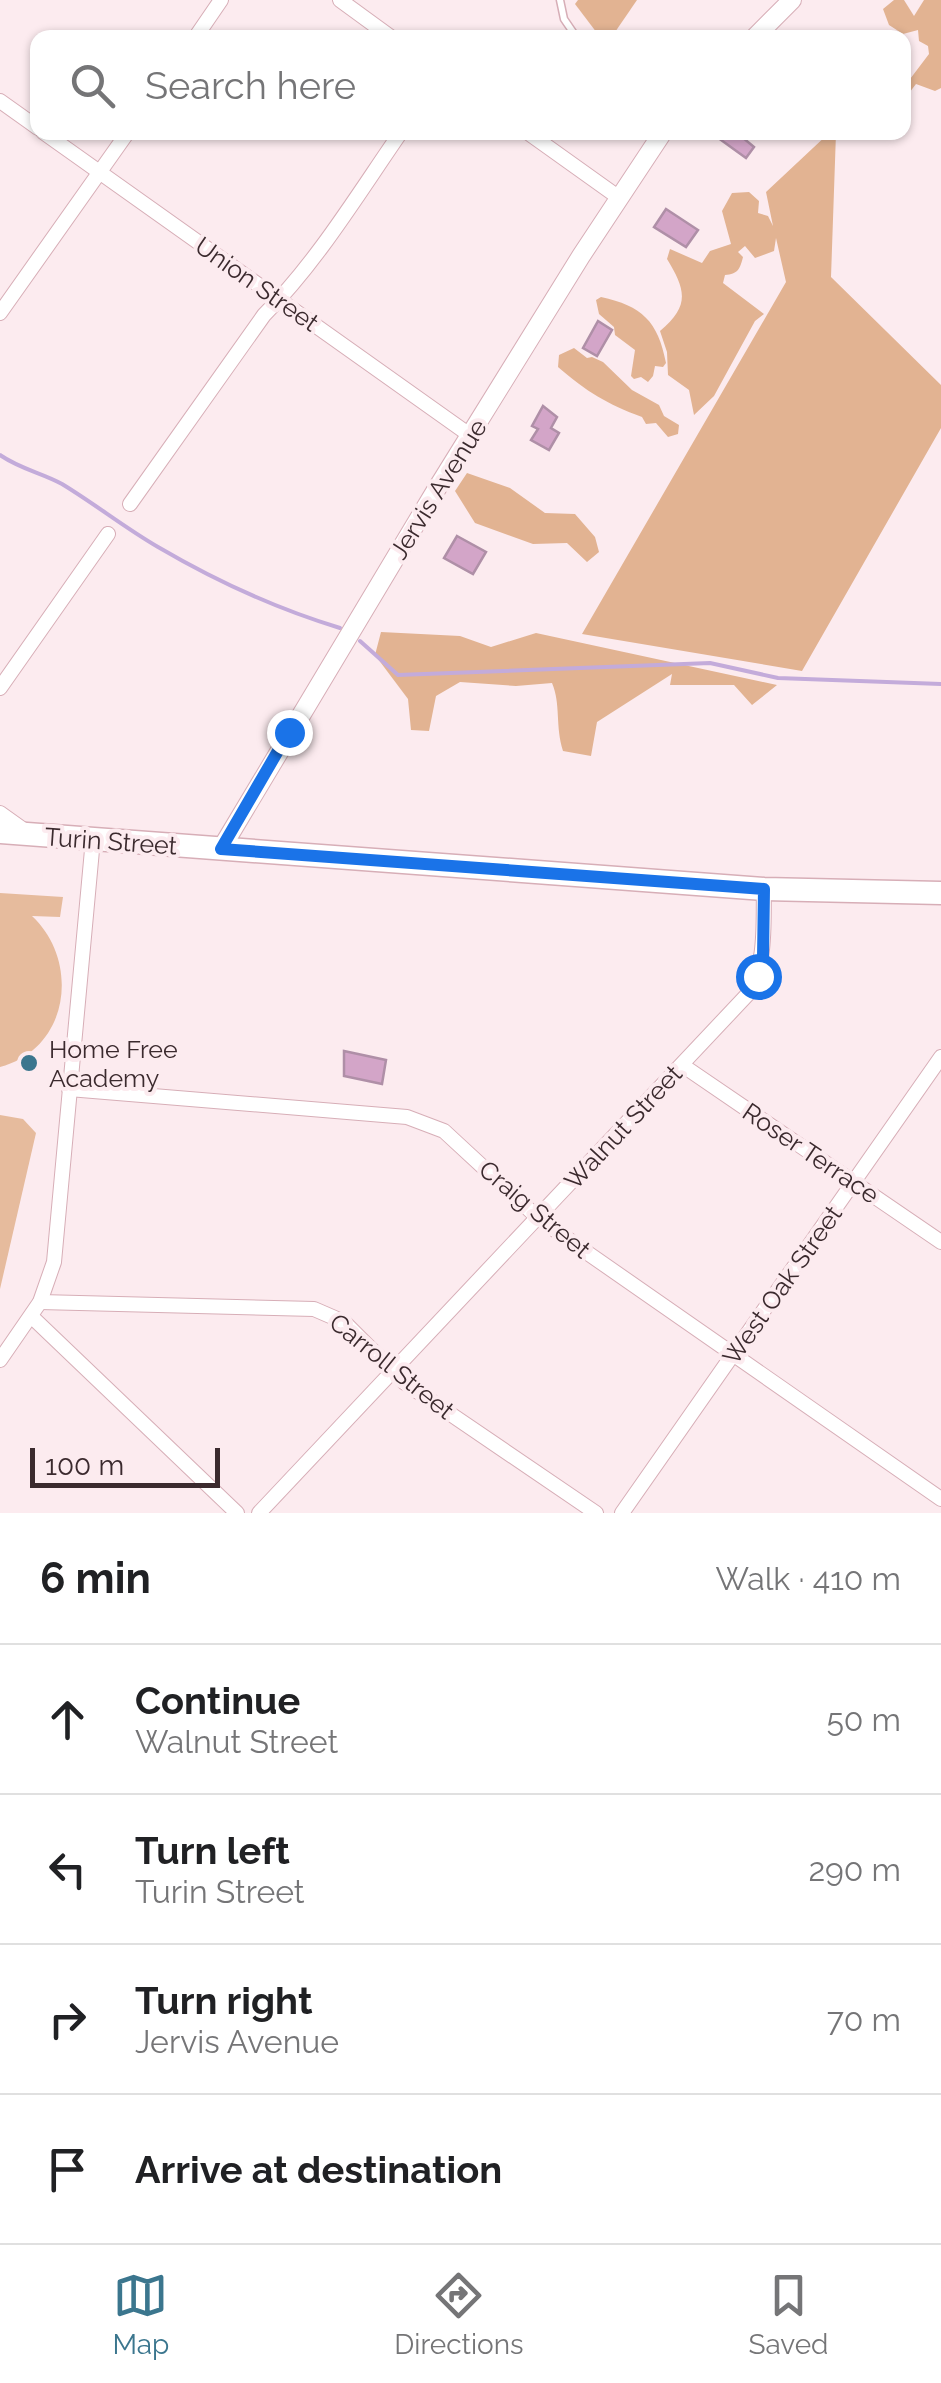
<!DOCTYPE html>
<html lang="en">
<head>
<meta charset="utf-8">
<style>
  :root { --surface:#fff; --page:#f2f2f2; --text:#202124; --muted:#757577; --line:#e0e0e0; --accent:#3b768e }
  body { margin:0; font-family:Raleway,sans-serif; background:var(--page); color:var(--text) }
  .scale { position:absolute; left:30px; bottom:25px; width:190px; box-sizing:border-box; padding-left:10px; border:5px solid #3b2a2e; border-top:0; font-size:28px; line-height:35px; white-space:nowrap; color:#3b2a2e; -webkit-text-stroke:8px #fcebef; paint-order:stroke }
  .stop { position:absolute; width:30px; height:30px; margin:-22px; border:8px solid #1a73e8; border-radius:50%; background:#fff }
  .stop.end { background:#1a73e8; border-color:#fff; box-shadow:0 2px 10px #0008 }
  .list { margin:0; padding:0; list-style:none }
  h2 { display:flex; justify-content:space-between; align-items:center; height:130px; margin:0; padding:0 40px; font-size:42px }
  h2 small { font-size:32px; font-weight:400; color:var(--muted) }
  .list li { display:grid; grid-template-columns:65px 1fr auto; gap:30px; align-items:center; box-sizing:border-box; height:150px; padding:0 40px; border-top:2px solid var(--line) }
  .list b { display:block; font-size:38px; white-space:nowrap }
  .list p { margin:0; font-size:32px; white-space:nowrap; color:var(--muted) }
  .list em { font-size:32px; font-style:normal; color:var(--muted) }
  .icon { flex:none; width:55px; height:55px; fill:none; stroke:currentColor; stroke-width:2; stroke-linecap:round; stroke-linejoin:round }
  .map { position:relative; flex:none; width:941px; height:1513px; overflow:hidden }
  .search { position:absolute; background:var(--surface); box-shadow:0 2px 8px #0004; left:30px; right:30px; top:30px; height:110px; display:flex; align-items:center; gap:25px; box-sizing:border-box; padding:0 35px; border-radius:20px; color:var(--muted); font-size:38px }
  .sheet { height:730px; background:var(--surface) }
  nav { display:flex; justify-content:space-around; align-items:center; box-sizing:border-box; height:140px; border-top:2px solid var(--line); background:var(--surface); font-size:28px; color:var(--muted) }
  nav a { display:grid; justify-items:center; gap:5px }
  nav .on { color:var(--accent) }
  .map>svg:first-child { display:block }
</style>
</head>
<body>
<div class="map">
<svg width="941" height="1513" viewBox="0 0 941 1513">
  <rect width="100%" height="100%" fill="#fcebef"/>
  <g fill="#e6bb9d">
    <path d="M 0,893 L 63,897 L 60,917 L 32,916 C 81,962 69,1049 0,1067 Z"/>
    <polygon points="0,1115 23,1119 36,1133 0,1289"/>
  </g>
  <g fill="#e2b392">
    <polygon points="578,0 637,0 611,38 600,37 575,4"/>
    <polygon points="894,0 904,0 914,16 924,0 941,0 941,88 935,91 916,84 906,97 911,105 904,114 904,87 929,54 928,46 919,41 918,30 903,34 889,25 883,9"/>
    <path d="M 829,133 L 836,133 L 831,277 L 941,385 L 941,428 L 802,671 L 582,634 L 786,282 L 776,238 L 774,251 L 755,258 L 745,246 L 738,252 L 743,257 C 740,269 738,274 725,275 L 723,283 L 764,314 L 755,321 L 714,396 L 694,415 L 689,390 L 668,375 L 667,352 L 660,331 C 690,306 686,290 667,259 L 670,249 L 702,263 L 710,251 L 731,244 L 722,211 L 732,193 L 749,192 L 759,201 L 758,213 L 768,216 L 773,226 L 766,192 Z"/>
    <path d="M 601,297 C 642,306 658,321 666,363 L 663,367 L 655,366 L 653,376 L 648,382 L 641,377 L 634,379 L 631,376 L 635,350 L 615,335 L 614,327 L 599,314 L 596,300 Z"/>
    <path d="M 574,348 L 587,358 L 592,357 L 603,362 L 632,390 L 659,405 L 664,416 L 679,425 L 678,434 L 668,437 L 656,423 L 646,424 L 642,417 C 607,404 587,392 558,367 L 559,355 Z"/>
    <polygon points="467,473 510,488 545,513 575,514 595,537 599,552 587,562 567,543 533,544 475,523 455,491"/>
    <path d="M 381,632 L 460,636 L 491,647 L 536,633 L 777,685 L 752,705 L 734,685 L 670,685 L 672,674 L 597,722 L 591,756 L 563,751 C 555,726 561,704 552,683 L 516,686 L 460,682 L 436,696 L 429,731 L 411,730 L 408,699 L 375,655 Z"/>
  </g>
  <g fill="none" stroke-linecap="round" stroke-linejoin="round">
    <g stroke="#c3abda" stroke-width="4">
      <path d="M 0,455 C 20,469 42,473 62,484 C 95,504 125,528 158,547 C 216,581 277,609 340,628"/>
      <polyline points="360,641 398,675 710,663 778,678 941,684"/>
    </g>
  </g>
  <g fill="#d3a5c8" stroke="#af8fa7" stroke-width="2.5">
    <polygon points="710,132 736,132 754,147 746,158"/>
    <polygon points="666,209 698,230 686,247 654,227"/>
    <polygon points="598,321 612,330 597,356 583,348"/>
    <polygon points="543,406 557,417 551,428 559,433 549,450 531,440 538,429 532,426"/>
    <polygon points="457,536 486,552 473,574 444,558"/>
    <polygon points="344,1051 386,1060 382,1084 344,1076"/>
  </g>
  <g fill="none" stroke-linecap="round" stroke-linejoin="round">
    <defs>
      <polyline id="service" points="560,0 564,19 577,38"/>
      <g id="minor">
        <polyline points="340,0 392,38"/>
        <polyline points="195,38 221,0"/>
        <polyline points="0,101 38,128"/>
        <polyline points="43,132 471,436"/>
        <polyline points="527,132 618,197"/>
        <polyline points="0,313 128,132"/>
        <path d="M 130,504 L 264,315 C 317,262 358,194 401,132"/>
        <polyline points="0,688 108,534"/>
        <polyline points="0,813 28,833"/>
        <polyline points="682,1065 941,1242"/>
        <polyline points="69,1089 407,1117 444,1131 537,1217 579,1247 941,1499"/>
        <polyline points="40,1302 314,1309 344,1322 405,1383 596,1513"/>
        <polyline points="32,1317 237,1513"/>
        <polyline points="0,1360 40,1302 54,1262 93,839"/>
        <path d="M 259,1513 L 747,995 C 767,962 763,927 764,889"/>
        <polyline points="622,1513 941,1057"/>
      </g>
      <g id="tertiary">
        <polyline points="754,38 792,0"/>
        <polyline points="221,849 436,490 581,256 663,132"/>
      </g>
      <polyline id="primary" points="0,832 764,889 941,893"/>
    </defs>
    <use href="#service" stroke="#d7aeb7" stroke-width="9"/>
    <use href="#minor" stroke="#d7aeb7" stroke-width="16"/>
    <use href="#tertiary" stroke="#d7aeb7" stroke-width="20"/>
    <use href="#primary" stroke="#d7aeb7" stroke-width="25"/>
    <use href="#service" stroke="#fff" stroke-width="6"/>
    <use href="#minor" stroke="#fff" stroke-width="14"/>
    <use href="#tertiary" stroke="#fff" stroke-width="18"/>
    <use href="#primary" stroke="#fff" stroke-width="22"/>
  </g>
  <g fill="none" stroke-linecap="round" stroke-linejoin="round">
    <polyline stroke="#1a73e8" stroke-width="12" points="289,732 221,849 764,889 763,957 758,976"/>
  </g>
  <circle fill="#3b768e" stroke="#fcebef" stroke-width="4" cx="29" cy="1063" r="10"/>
  <g text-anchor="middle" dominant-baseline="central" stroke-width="8" stroke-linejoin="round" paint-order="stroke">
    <g font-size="25" fill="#3b2a2e" stroke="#fcebef">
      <text transform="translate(257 284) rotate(35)">Union Street</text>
      <text transform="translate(438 489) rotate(-58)">Jervis Avenue</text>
      <text transform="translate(111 841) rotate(4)">Turin Street</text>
      <text transform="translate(623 1127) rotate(-47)">Walnut Street</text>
      <text transform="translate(811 1153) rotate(34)">Roser Terrace</text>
      <text transform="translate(535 1209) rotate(40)">Craig Street</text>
      <text transform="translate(782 1285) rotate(-55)">West Oak Street</text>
      <text transform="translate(392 1366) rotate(39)">Carroll Street</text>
    </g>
    <g font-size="25" fill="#3b2a2e" stroke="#fcebef" text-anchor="start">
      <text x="49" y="1049">Home Free<tspan x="49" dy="29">Academy</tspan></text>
    </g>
  </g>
</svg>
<div class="scale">100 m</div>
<div class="stop" style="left:758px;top:976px"></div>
<div class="stop end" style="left:289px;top:732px"></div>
<div class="search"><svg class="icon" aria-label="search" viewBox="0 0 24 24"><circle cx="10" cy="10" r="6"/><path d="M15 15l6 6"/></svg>Search here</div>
</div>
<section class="sheet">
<h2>6 min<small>Walk · 410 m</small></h2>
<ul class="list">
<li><svg class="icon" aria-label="ahead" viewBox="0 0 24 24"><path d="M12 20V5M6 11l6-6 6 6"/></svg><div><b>Continue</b><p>Walnut Street</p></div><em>50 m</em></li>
<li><svg class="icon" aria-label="left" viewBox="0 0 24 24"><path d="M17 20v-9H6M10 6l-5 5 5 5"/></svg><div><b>Turn left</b><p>Turin Street</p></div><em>290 m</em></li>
<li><svg class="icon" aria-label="right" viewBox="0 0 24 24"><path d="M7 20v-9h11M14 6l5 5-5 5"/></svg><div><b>Turn right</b><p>Jervis Avenue</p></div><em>70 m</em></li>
<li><svg class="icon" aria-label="arrive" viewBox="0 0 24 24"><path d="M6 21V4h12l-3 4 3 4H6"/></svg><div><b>Arrive at destination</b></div></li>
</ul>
</section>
<nav>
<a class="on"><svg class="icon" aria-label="map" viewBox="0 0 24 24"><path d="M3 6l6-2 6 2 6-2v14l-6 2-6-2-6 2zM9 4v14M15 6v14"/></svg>Map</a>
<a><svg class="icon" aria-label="directions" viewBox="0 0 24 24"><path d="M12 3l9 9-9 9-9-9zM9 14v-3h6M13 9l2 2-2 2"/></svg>Directions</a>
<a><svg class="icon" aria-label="saved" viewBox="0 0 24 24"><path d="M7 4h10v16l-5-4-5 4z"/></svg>Saved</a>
</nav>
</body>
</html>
